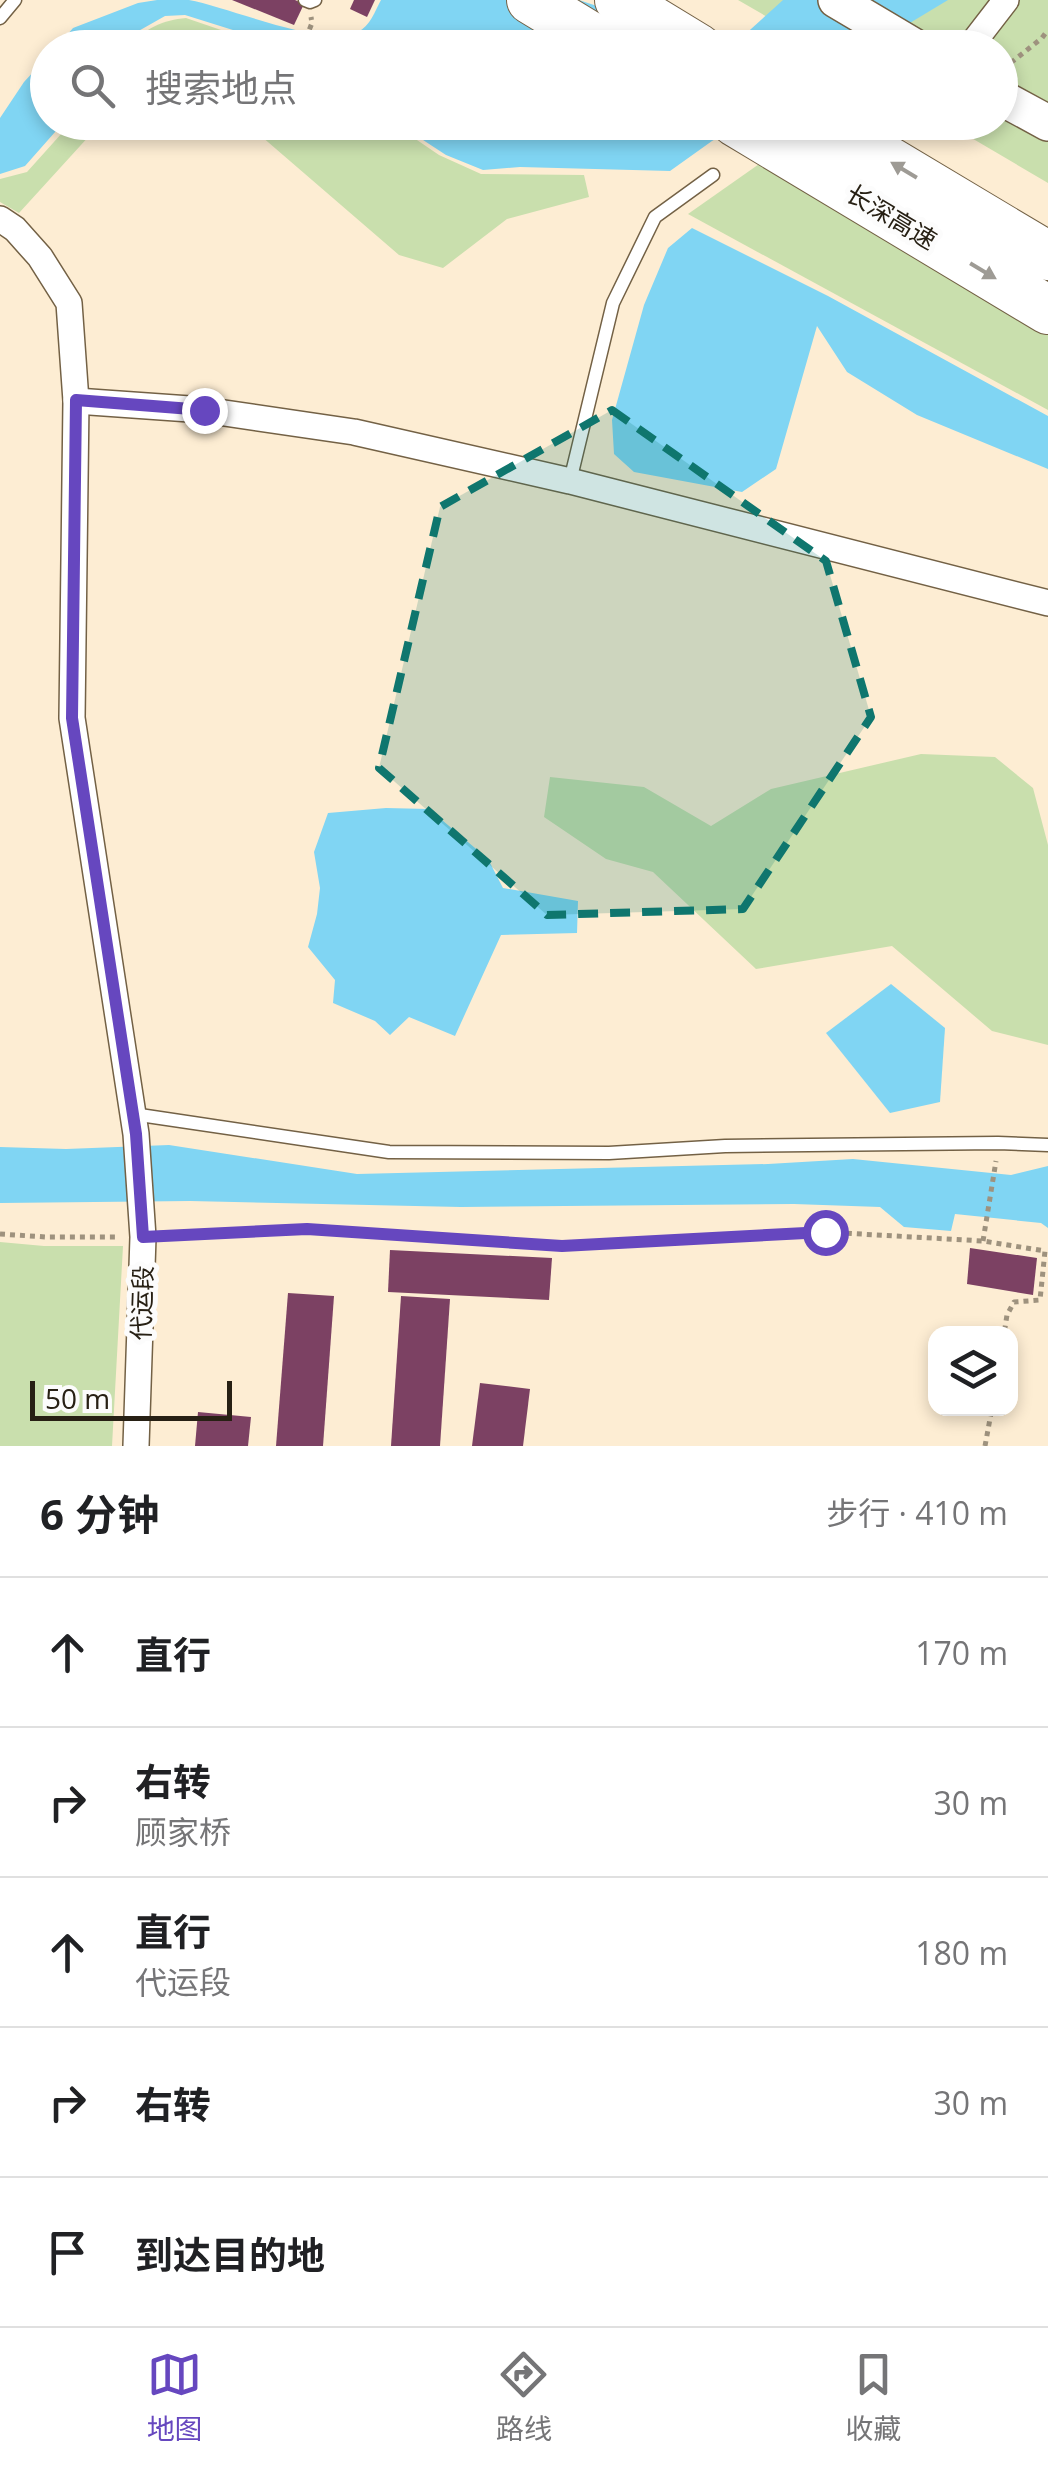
<!DOCTYPE html>
<html lang="zh">
<head>
<meta charset="utf-8">
<style>
  :root { --surface:#fff; --page:#f2f2f2; --text:#202124; --muted:#757577; --line:#e0e0e0; --accent:#6647bf }
  body { margin:0; font-family:"Open Sans","Noto Sans SC",sans-serif; background:var(--page); color:var(--text) }
  .controls { position:absolute; right:30px; bottom:30px; display:grid; overflow:hidden; border-radius:20px; box-shadow:0 5px 15px #0003 }
  .controls button { width:90px; height:90px; display:grid; place-items:center; padding:0; border:0; border-bottom:2px solid var(--line); background:var(--surface); color:var(--text); font:50px sans-serif }
  .scale { position:absolute; left:30px; bottom:25px; width:202px; box-sizing:border-box; padding-left:10px; border:5px solid #272014; border-top:0; font-size:28px; line-height:35px; white-space:nowrap; color:#272014; -webkit-text-stroke:8px #fcfcfc; paint-order:stroke }
  .stop { position:absolute; width:30px; height:30px; margin:-22px; border:8px solid #6647bf; border-radius:50%; background:#fff }
  .stop.end { background:#6647bf; border-color:#fff; box-shadow:0 2px 10px #0008 }
  .list { margin:0; padding:0; list-style:none }
  h2 { display:flex; justify-content:space-between; align-items:center; height:130px; margin:0; padding:0 40px; font-size:42px }
  h2 small { font-size:32px; font-weight:400; color:var(--muted) }
  .list li { display:grid; grid-template-columns:65px 1fr auto; gap:30px; align-items:center; box-sizing:border-box; height:150px; padding:0 40px; border-top:2px solid var(--line) }
  .list b { display:block; font-size:38px; white-space:nowrap }
  .list p { margin:0; font-size:32px; white-space:nowrap; color:var(--muted) }
  .list em { font-size:32px; font-style:normal; color:var(--muted) }
  .icon { flex:none; width:55px; height:55px; fill:none; stroke:currentColor; stroke-width:2; stroke-linecap:round; stroke-linejoin:round }
  .map { position:relative; flex:none; width:1048px; height:1446px; overflow:hidden }
  .search { position:absolute; background:var(--surface); box-shadow:0 5px 15px #0003; left:30px; right:30px; top:30px; height:110px; display:flex; align-items:center; gap:25px; box-sizing:border-box; padding:0 35px; border-radius:55px; color:var(--muted); font-size:38px }
  .sheet { height:880px; background:var(--surface) }
  nav { display:flex; justify-content:space-around; align-items:center; box-sizing:border-box; height:140px; border-top:2px solid var(--line); background:var(--surface); font-size:28px; color:var(--muted) }
  nav a { display:grid; justify-items:center; gap:5px }
  nav .on { color:var(--accent) }
  .map>svg:first-child { display:block }
</style>
</head>
<body>
<div class="map">
<svg width="1048" height="1446" viewBox="0 0 1048 1446">
  <rect width="100%" height="100%" fill="#fdedd3"/>
  <g fill="#c9dfad">
    <polygon points="738,0 1048,0 1048,183 946,123 1000,122 1000,48 819,47"/>
    <path d="M 186,18 L 271,47 L 131,47 C 143,28 164,20 186,18 Z"/>
    <polygon points="71,123 101,123 19,213 0,202 0,179 27,172"/>
    <polygon points="246,123 392,123 439,155 481,174 584,175 589,197 507,219 443,268 399,255"/>
    <polygon points="762,162 1048,323 1048,410 688,214"/>
    <polygon points="921,754 995,757 1033,788 1048,845 1048,1045 992,1031 892,946 756,969 653,872 606,859 544,817 550,777 644,787 711,826 771,789"/>
    <polygon points="0,1242 44,1246 123,1246 112,1446 0,1446"/>
  </g>
  <g fill="#80d5f3">
    <path d="M 157,0 C 168,0 179,0 189,0 C 229,7 322,48 358,32 C 370,26 375,11 381,0 L 579,0 L 719,47 L 287,47 L 185,15 L 165,16 L 135,33 L 126,47 L 56,48 L 73,28 L 138,3 Z"/>
    <polygon points="783,0 948,0 870,47 730,48"/>
    <polygon points="47,57 48,122 63,123 25,166 0,174 0,118 24,82"/>
    <polygon points="397,123 744,123 712,141 670,171 520,167 483,170 446,155"/>
    <polygon points="692,228 828,296 1048,416 1048,469 917,415 847,372 817,326 776,469 742,492 634,472 614,454 612,420 644,305 668,248"/>
    <polygon points="386,808 429,809 488,859 503,888 578,901 577,933 501,935 455,1036 409,1017 390,1035 375,1021 333,1003 335,980 308,947 317,914 320,888 314,852 328,813"/>
    <polygon points="891,984 945,1028 940,1102 890,1113 826,1033"/>
    <polygon points="169,1145 357,1174 768,1164 853,1159 1011,1175 1048,1166 1048,1228 1041,1223 955,1214 951,1231 904,1227 880,1207 794,1204 461,1207 190,1201 0,1203 0,1147 66,1149"/>
  </g>
  <g fill="#7c4163">
    <polygon points="232,0 295,0 304,4 294,25"/>
    <polygon points="354,0 375,0 367,17 350,9"/>
    <polygon points="970,1248 1037,1258 1033,1295 967,1284"/>
    <polygon points="390,1250 552,1258 549,1300 388,1292"/>
    <polygon points="288,1293 334,1296 323,1446 276,1446"/>
    <polygon points="401,1296 450,1299 440,1446 391,1446"/>
    <polygon points="480,1383 530,1389 523,1446 472,1446"/>
    <polygon points="198,1412 251,1417 248,1446 195,1446"/>
  </g>
  <g fill="none" stroke-linecap="round" stroke-linejoin="round">
    <defs>
      <g id="lane">
        <polyline points="305,0 310,2 315,0"/>
        <polyline points="0,18 15,0"/>
        <polyline points="570,481 613,303 655,217 713,175"/>
        <polyline points="133,1114 389,1152 609,1153 725,1146 998,1143 1048,1145"/>
      </g>
      <g id="street">
        <polyline points="969,48 1006,0"/>
        <polyline points="0,219 15,229 40,257 69,303 76,401 72,718 136,1134 143,1237 136,1446"/>
        <polyline points="76,401 204,410 354,432 570,481 1048,603"/>
      </g>
      <g id="secondary">
        <polyline points="836,0 917,48"/>
        <polyline points="1000,97 1048,123"/>
      </g>
      <g id="highway">
        <polyline points="531,0 610,48"/>
        <polyline points="619,0 698,48"/>
        <polyline points="735,122 1048,310"/>
        <polyline points="824,122 1048,256"/>
      </g>
    </defs>
    <use href="#lane" stroke="#736145" stroke-width="15"/>
    <use href="#street" stroke="#736145" stroke-width="28"/>
    <use href="#secondary" stroke="#736145" stroke-width="38"/>
    <use href="#highway" stroke="#736145" stroke-width="50"/>
    <g stroke="#9e927e" stroke-width="5" stroke-dasharray="5 5" stroke-linecap="butt">
      <polyline points="250,42 262,48"/>
      <polyline points="302,48 312,23 311,17"/>
      <polyline points="1003,69 1042,38 1048,30"/>
      <polyline points="0,1234 46,1237 117,1237"/>
      <polyline points="168,1236 307,1229 561,1246 825,1232 983,1241 1045,1251 1040,1300 1014,1302 1007,1315 1004,1334"/>
      <polyline points="983,1241 996,1161"/>
      <polyline points="985,1446 992,1408"/>
    </g>
    <use href="#lane" stroke="#fff" stroke-width="12"/>
    <use href="#street" stroke="#fff" stroke-width="25"/>
    <use href="#secondary" stroke="#fff" stroke-width="35"/>
    <use href="#highway" stroke="#fff" stroke-width="48"/>
  </g>
  <defs><path id="oneway-solid" d="M-6-.8H1V-3.2L6.5 0L1 3.2V.8H-6Z" transform="scale(2.5)"/></defs>
  <g fill="#9e9b95">
    <use href="#oneway-solid" transform="translate(904 170) rotate(-149)"/>
    <use href="#oneway-solid" transform="translate(983 271) rotate(31)"/>
  </g>
  <g fill="none" stroke-linecap="round" stroke-linejoin="round">
    <polyline stroke="#6647bf" stroke-width="12" points="204,410 76,400 72,718 136,1134 143,1237 307,1229 562,1246 825,1232"/>
  </g>
  <path fill="#0f766e" fill-opacity="0.2" stroke="#0f766e" stroke-width="8" stroke-dasharray="20 12" stroke-linejoin="round" d="M 612,410 L 826,561 L 871,717 L 743,909 L 547,915 L 379,768 L 440,507 Z"/>
  <g text-anchor="middle" dominant-baseline="central" stroke-width="10" stroke-linejoin="round" paint-order="stroke">
    <g font-size="25" fill="#272014" stroke="#fcfcfc">
      <text transform="translate(892 216) rotate(31)">长深高速</text>
      <text transform="translate(141 1303) rotate(-88)">代运段</text>
    </g>
  </g>
</svg>
<div class="controls">
<button><svg class="icon" aria-label="layers" viewBox="0 0 24 24"><path d="M12 4l9 5-9 5-9-5zM3 14l9 5 9-5"/></svg></button>
</div>
<div class="scale">50 m</div>
<div class="stop" style="left:825px;top:1232px"></div>
<div class="stop end" style="left:204px;top:410px"></div>
<div class="search"><svg class="icon" aria-label="search" viewBox="0 0 24 24"><circle cx="10" cy="10" r="6"/><path d="M15 15l6 6"/></svg>搜索地点</div>
</div>
<section class="sheet">
<h2>6 分钟<small>步行 · 410 m</small></h2>
<ul class="list">
<li><svg class="icon" aria-label="ahead" viewBox="0 0 24 24"><path d="M12 20V5M6 11l6-6 6 6"/></svg><div><b>直行</b></div><em>170 m</em></li>
<li><svg class="icon" aria-label="right" viewBox="0 0 24 24"><path d="M7 20v-9h11M14 6l5 5-5 5"/></svg><div><b>右转</b><p>顾家桥</p></div><em>30 m</em></li>
<li><svg class="icon" aria-label="ahead" viewBox="0 0 24 24"><path d="M12 20V5M6 11l6-6 6 6"/></svg><div><b>直行</b><p>代运段</p></div><em>180 m</em></li>
<li><svg class="icon" aria-label="right" viewBox="0 0 24 24"><path d="M7 20v-9h11M14 6l5 5-5 5"/></svg><div><b>右转</b></div><em>30 m</em></li>
<li><svg class="icon" aria-label="arrive" viewBox="0 0 24 24"><path d="M6 21V4h12l-3 4 3 4H6"/></svg><div><b>到达目的地</b></div></li>
</ul>
</section>
<nav>
<a class="on"><svg class="icon" aria-label="map" viewBox="0 0 24 24"><path d="M3 6l6-2 6 2 6-2v14l-6 2-6-2-6 2zM9 4v14M15 6v14"/></svg>地图</a>
<a><svg class="icon" aria-label="directions" viewBox="0 0 24 24"><path d="M12 3l9 9-9 9-9-9zM9 14v-3h6M13 9l2 2-2 2"/></svg>路线</a>
<a><svg class="icon" aria-label="saved" viewBox="0 0 24 24"><path d="M7 4h10v16l-5-4-5 4z"/></svg>收藏</a>
</nav>
</body>
</html>
